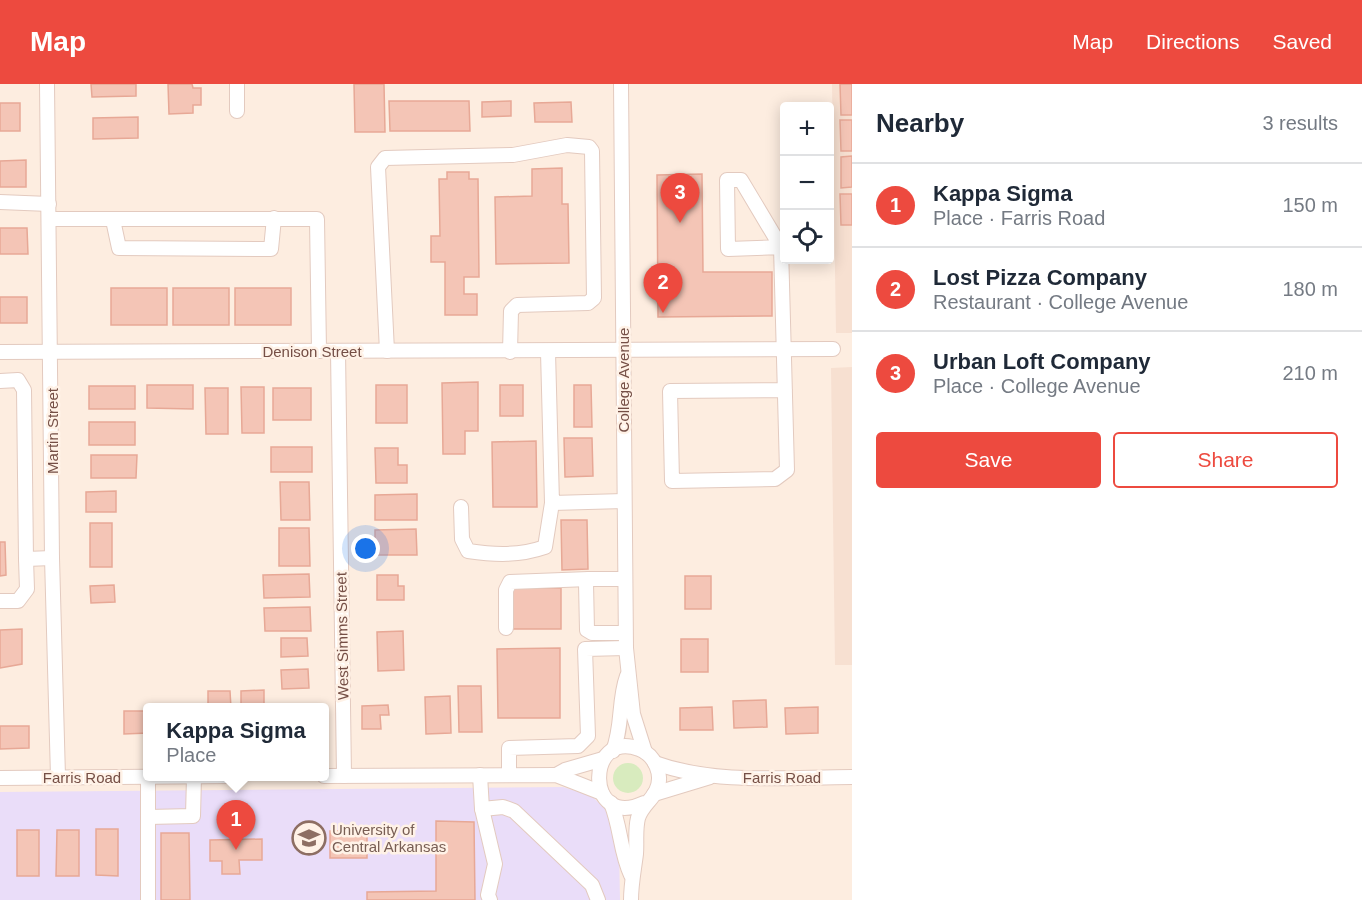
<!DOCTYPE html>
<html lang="en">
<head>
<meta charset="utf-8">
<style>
  :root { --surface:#fff; --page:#f6f6f7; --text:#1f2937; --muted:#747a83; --line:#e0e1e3; --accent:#ed4a3f }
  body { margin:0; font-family:Helvetica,sans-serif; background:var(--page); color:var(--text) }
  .controls { position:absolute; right:18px; top:18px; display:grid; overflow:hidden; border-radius:6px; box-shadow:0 3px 15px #0003 }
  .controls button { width:54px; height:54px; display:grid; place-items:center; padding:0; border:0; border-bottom:2px solid var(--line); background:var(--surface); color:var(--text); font:30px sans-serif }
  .you { position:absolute; left:366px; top:465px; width:21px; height:21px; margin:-15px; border:4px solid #fff; border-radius:50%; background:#1a73e8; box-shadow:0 0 0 9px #1a73e833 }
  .badge { display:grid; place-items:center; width:39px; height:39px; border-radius:50%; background:var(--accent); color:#fff; font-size:20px; font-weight:700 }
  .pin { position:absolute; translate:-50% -50px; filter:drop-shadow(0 2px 3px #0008) }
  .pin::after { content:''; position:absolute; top:32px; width:21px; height:18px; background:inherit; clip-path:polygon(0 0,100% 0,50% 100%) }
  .popup { position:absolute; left:143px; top:619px; width:186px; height:78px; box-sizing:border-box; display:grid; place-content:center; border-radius:6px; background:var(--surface); filter:drop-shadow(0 2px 4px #0005); font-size:20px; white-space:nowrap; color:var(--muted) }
  .popup b { font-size:22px; color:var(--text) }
  .popup::after { content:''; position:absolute; left:50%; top:100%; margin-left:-12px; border:12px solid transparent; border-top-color:var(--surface) }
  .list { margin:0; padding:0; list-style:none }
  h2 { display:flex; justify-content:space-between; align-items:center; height:78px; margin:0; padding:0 24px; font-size:26px }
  h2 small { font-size:20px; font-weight:400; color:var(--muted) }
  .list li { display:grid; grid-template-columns:39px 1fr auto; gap:18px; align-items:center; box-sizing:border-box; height:84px; padding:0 24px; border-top:2px solid var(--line) }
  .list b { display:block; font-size:22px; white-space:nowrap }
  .list p { margin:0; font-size:20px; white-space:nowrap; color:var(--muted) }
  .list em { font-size:20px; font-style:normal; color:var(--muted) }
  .actions { display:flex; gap:12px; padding:18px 24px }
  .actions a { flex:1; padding:14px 0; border:2px solid var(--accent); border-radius:6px; text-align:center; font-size:21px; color:var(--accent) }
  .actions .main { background:var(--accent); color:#fff }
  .icon { flex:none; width:33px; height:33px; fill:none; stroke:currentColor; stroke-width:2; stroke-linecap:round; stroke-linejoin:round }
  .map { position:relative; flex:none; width:852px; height:816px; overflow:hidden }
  header { display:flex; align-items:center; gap:36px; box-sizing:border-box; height:84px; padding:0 30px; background:var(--accent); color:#fff }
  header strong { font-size:28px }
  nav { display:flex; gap:33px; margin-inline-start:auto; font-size:21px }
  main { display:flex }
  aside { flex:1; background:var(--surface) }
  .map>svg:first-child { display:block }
</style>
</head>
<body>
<header>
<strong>Map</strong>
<nav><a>Map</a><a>Directions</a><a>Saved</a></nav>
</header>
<main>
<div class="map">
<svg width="852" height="816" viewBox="0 0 852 816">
  <rect width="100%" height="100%" fill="#fdede0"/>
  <g fill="#f7e0d1">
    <polygon points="832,0 852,0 852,249 836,249"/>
    <polygon points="852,283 852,581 835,581 831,284"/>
  </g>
  <polygon fill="#eaddf9" points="563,703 592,712 610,730 619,762 620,816 0,816 0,708"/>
  <circle fill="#d8ebbe" cx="628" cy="694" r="15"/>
  <g fill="#f4c5b6" stroke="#e7a896" stroke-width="1.5">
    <polygon points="91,0 136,0 136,12 92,13"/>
    <polygon points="168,0 192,0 193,4 201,4 201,21 193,21 193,29 169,30"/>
    <polygon points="354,0 384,0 385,48 355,48"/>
    <polygon points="840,0 852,0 852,31 841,31"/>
    <polygon points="389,17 469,17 470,47 390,47"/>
    <polygon points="511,17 511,32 482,33 482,18"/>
    <polygon points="571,18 572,38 535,38 534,19"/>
    <rect x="0" y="19" width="20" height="28"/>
    <polygon points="138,33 138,54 93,55 93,34"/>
    <polygon points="840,36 852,36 852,67 841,67"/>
    <polygon points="852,72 852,103 841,104 841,73"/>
    <polygon points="26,76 26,103 0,103 0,77"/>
    <polygon points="562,84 562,120 568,120 569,179 496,180 495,113 532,112 532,85"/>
    <polygon points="447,88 469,88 469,95 478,95 479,193 464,193 464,210 477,210 477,231 445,231 445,178 431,178 431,152 440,152 439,95 447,95"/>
    <polygon points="702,90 703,188 772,188 772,232 658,233 657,91"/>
    <polygon points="840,110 852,110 852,141 841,141"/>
    <polygon points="0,144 27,144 28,170 0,170"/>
    <rect x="111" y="204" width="56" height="37"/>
    <rect x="173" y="204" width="56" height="37"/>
    <rect x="235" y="204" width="56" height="37"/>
    <rect x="0" y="213" width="27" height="26"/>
    <polygon points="478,298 478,347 465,347 465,370 443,370 442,299"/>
    <polygon points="147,301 193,301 193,325 147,324"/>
    <rect x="376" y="301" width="31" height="38"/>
    <rect x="500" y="301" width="23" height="31"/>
    <polygon points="574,301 591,301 592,343 574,343"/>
    <rect x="89" y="302" width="46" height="23"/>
    <polygon points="241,303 264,303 264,349 242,349"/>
    <polygon points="205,304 228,304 228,350 206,350"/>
    <rect x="273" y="304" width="38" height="32"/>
    <rect x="89" y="338" width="46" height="23"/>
    <polygon points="564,354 592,354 593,392 565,393"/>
    <polygon points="536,357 537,423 493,423 492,358"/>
    <rect x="271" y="363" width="41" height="25"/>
    <polygon points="375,364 398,364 398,381 407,381 407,399 376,399"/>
    <polygon points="91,371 137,371 136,394 91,394"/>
    <polygon points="280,398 309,398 310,436 281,436"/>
    <polygon points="116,407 116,428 86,428 86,408"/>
    <polygon points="417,410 417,436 375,436 375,411"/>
    <polygon points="561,436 587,436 588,485 562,486"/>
    <rect x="90" y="439" width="22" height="44"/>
    <polygon points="279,444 309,444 310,482 279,482"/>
    <polygon points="416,445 417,471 375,471 375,446"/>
    <polygon points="0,458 5,458 6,491 0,492"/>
    <polygon points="309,490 310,513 264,514 263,491"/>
    <polygon points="377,491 398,491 398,502 404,502 404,516 377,516"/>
    <rect x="685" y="492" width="26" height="33"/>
    <polygon points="114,501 115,518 91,519 90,502"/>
    <rect x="513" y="504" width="48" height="41"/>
    <polygon points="310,523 311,547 265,547 264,524"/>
    <polygon points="22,545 22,580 0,584 0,546"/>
    <polygon points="403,547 404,586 378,587 377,548"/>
    <polygon points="281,554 307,554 308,572 281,573"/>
    <rect x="681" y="555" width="27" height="33"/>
    <polygon points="560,564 560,634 498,634 497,565"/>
    <polygon points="308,585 309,604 282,605 281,586"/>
    <polygon points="458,602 481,602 482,648 459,648"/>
    <polygon points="264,606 264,624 241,624 241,607"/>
    <polygon points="208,607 230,607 231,624 208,624"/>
    <polygon points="450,612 451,649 426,650 425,613"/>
    <polygon points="766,616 767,643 734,644 733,617"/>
    <polygon points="388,621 389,631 380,631 381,645 362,645 362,622"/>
    <polygon points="712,623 713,646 680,646 680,624"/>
    <polygon points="818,623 818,649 786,650 785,624"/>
    <polygon points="124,627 148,627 148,649 124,650"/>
    <polygon points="0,642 29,642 29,664 0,665"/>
    <polygon points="436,737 474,738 475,816 367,816 367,808 436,807"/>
    <polygon points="96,745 118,745 118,792 96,791"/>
    <rect x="17" y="746" width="22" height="46"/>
    <polygon points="57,746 79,746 79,792 56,792"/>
    <polygon points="367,746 367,774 330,774 330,747"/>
    <polygon points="161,749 189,749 190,816 161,816"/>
    <polygon points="262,755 262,776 239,776 240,790 222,790 222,777 210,777 210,756"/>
  </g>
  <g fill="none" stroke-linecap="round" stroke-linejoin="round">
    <defs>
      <g id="minor">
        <polyline points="47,0 52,474 58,693"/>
        <polyline points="237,0 237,27"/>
        <polyline points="621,0 626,564 633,630 645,668"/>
        <polyline points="0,118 49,120"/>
        <polyline points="49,135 317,135 319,267"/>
        <polyline points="113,136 119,164 271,165 274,134"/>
        <polyline points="781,163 741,96 727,96 728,165 781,163 787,386 775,395 672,397 670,307 785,306"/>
        <polyline points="338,267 344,692"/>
        <polyline points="387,267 378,83 385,74 513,71 567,61 589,63 592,67 594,214 588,219 517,221 511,227 510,268"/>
        <polyline points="0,268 833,265"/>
        <polyline points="548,268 552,419 624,417"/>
        <polyline points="0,297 18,296 24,306 26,475 52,474"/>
        <path d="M 461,423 L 462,455 L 468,467 C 495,471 519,472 545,463 L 552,419"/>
        <polyline points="625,495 589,495 586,499 587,546 592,549 625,549"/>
        <polyline points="0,517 18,517 27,505 26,475"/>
        <polyline points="506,544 506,506 510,498 589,495"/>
        <path d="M 613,667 C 623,642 618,617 627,592"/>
        <path d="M 655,679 C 716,701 788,693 852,693"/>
        <polyline points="480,691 482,725 495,780 488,811 490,816"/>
        <polyline points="509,691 509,664 578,662 588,652 585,565 626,564"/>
        <polyline points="556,691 565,686 603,675"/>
        <polyline points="324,692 556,691 602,709"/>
        <polyline points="148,693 148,816"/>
        <polyline points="0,694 235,692"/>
        <polyline points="654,710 710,693"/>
        <path d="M 611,719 C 621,743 620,768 631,791"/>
        <polyline points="482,725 503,723 514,727 592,801 598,816"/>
        <polyline points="148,733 193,732 194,693"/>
        <path d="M 631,816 C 631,800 634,786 636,770 C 637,758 635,746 638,734 C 642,722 651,717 656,707 C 664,691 655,671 639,665 C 586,644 584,747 644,719"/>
      </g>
    </defs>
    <use href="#minor" stroke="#e3cabf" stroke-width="16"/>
    <use href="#minor" stroke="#fff" stroke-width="14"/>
  </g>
  <defs>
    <symbol id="university-ring" viewBox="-11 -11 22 22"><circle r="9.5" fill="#fff2e7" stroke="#8d6e63" stroke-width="1.5"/><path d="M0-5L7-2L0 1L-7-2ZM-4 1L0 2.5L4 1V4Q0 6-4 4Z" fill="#8d6e63"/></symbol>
  </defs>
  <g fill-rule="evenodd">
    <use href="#university-ring" x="290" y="735" width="38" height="38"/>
  </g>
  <g text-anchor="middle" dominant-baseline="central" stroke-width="5" stroke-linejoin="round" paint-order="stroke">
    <g font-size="15" fill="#754f46" stroke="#fff2e7">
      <text x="312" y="267">Denison Street</text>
      <text transform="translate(623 296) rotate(-90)">College Avenue</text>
      <text transform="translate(52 347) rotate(-90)">Martin Street</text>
      <text transform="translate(342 552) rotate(-91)">West Simms Street</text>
      <text x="82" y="693">Farris Road</text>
      <text x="782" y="693">Farris Road</text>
    </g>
    <g font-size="15" fill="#785e54" stroke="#fff2e7" text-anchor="start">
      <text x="332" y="745">University of<tspan x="332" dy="17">Central Arkansas</tspan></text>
    </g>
  </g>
</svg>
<div class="controls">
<button>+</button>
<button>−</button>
<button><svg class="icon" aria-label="locate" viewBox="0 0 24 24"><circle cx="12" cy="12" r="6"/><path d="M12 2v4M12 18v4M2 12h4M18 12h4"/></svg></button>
</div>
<div class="you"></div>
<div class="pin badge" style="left:236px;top:766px">1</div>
<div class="popup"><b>Kappa Sigma</b>Place</div>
<div class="pin badge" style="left:663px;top:229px">2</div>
<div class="pin badge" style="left:680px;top:139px">3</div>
</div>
<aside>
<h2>Nearby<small>3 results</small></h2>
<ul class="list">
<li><span class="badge">1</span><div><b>Kappa Sigma</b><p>Place · Farris Road</p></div><em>150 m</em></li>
<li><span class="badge">2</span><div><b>Lost Pizza Company</b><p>Restaurant · College Avenue</p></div><em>180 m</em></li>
<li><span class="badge">3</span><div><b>Urban Loft Company</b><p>Place · College Avenue</p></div><em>210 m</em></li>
</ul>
<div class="actions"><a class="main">Save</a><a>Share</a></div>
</aside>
</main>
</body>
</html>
